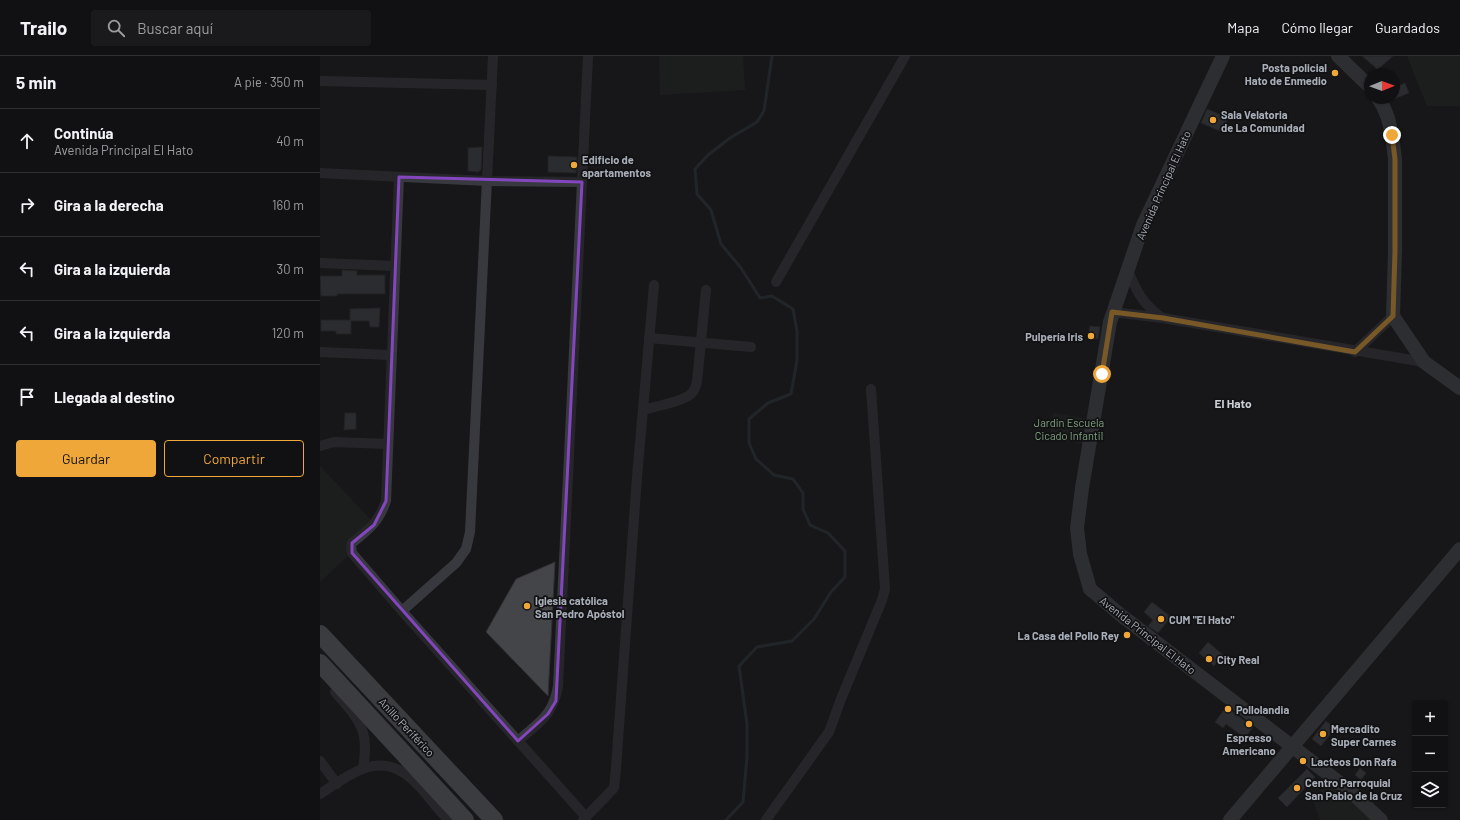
<!DOCTYPE html>
<html lang="es">
<head>
<meta charset="utf-8">
<style>
  :root { --surface:#111113; --page:#1a1a1c; --text:#f1f3f6; --muted:#9c9da0; --line:#303133; --accent:#efa739 }
  body { margin:0; font-family:Barlow,sans-serif; background:var(--page); color:var(--text) }
  .controls { position:absolute; right:12px; bottom:12px; display:grid; overflow:hidden; border-radius:4px; box-shadow:0 1px 3px #0004 }
  .controls button { width:36px; height:36px; display:grid; place-items:center; padding:0; border:0; border-bottom:1px solid var(--line); background:var(--surface); color:var(--text); font:20px sans-serif }
  .compass { position:absolute; left:1044px; top:12px; width:36px; height:36px; border-radius:50%; background:var(--surface); box-shadow:0 1px 3px #0004; rotate:89deg }
  .stop { position:absolute; width:12px; height:12px; margin:-9px; border:3px solid #efa739; border-radius:50%; background:#fff }
  .stop.end { background:#efa739; border-color:#fff; box-shadow:0 1px 4px #0008 }
  .list { margin:0; padding:0; list-style:none }
  h2 { display:flex; justify-content:space-between; align-items:center; height:52px; margin:0; padding:0 16px; font-size:17px }
  h2 small { font-size:13px; font-weight:400; color:var(--muted) }
  .list li { display:grid; grid-template-columns:26px 1fr auto; gap:12px; align-items:center; box-sizing:border-box; height:64px; padding:0 16px; border-top:1px solid var(--line) }
  .list b { display:block; font-size:15px; white-space:nowrap }
  .list p { margin:0; font-size:13px; white-space:nowrap; color:var(--muted) }
  .list em { font-size:13px; font-style:normal; color:var(--muted) }
  .actions { display:flex; gap:8px; padding:12px 16px }
  .actions a { flex:1; padding:9px 0; border:1px solid var(--accent); border-radius:4px; text-align:center; font-size:14px; color:var(--accent) }
  .actions .main { background:var(--accent); color:#111 }
  .icon { flex:none; width:22px; height:22px; fill:none; stroke:currentColor; stroke-width:2; stroke-linecap:round; stroke-linejoin:round }
  .map { position:relative; flex:none; width:1140px; height:764px; overflow:hidden }
  header { display:flex; align-items:center; gap:24px; box-sizing:border-box; height:56px; padding:0 20px; background:var(--surface); border-bottom:1px solid var(--line) }
  header strong { font-size:19px }
  nav { display:flex; gap:22px; margin-inline-start:auto; font-size:14px }
  .search { width:280px; height:36px; background:var(--page); display:flex; align-items:center; gap:10px; box-sizing:border-box; padding:0 14px; border-radius:4px; color:var(--muted); font-size:15px }
  main { display:flex }
  aside { flex:1; background:var(--surface) }
  .map>svg:first-child { display:block }
</style>
</head>
<body>
<header>
<strong>Trailo</strong>
<div class="search"><svg class="icon" aria-label="search" viewBox="0 0 24 24"><circle cx="10" cy="10" r="6"/><path d="M15 15l6 6"/></svg>Buscar aquí</div>
<nav><a>Mapa</a><a>Cómo llegar</a><a>Guardados</a></nav>
</header>
<main>
<aside>
<h2>5 min<small>A pie · 350 m</small></h2>
<ul class="list">
<li><svg class="icon" aria-label="ahead" viewBox="0 0 24 24"><path d="M12 20V5M6 11l6-6 6 6"/></svg><div><b>Continúa</b><p>Avenida Principal El Hato</p></div><em>40 m</em></li>
<li><svg class="icon" aria-label="right" viewBox="0 0 24 24"><path d="M7 20v-9h11M14 6l5 5-5 5"/></svg><div><b>Gira a la derecha</b></div><em>160 m</em></li>
<li><svg class="icon" aria-label="left" viewBox="0 0 24 24"><path d="M17 20v-9H6M10 6l-5 5 5 5"/></svg><div><b>Gira a la izquierda</b></div><em>30 m</em></li>
<li><svg class="icon" aria-label="left" viewBox="0 0 24 24"><path d="M17 20v-9H6M10 6l-5 5 5 5"/></svg><div><b>Gira a la izquierda</b></div><em>120 m</em></li>
<li><svg class="icon" aria-label="arrive" viewBox="0 0 24 24"><path d="M6 21V4h12l-3 4 3 4H6"/></svg><div><b>Llegada al destino</b></div></li>
</ul>
<div class="actions"><a class="main">Guardar</a><a>Compartir</a></div>
</aside>
<div class="map">
<svg width="1140" height="764" viewBox="0 0 1140 764">
  <rect width="100%" height="100%" fill="#171719"/>
  <g fill="#1f2720">
    <polygon points="339,0 423,0 425,34 340,39"/>
    <polygon points="1087,0 1140,0 1140,50 1107,50"/>
    <polygon points="733,357 768,363 765,388 729,383"/>
    <polygon points="0,410 52,465 25,490 31,497 0,526"/>
    <polygon points="1012,721 1058,764 1000,764 993,745"/>
  </g>
  <g fill="none" stroke-linecap="round" stroke-linejoin="round">
    <polyline stroke="#2d373d" stroke-width="3" points="406,764 423,746 427,701 427,668 419,610 437,591 472,585 494,563 511,536 525,521 525,495 508,477 490,469 483,453 483,437 473,423 454,419 436,403 429,387 429,363 448,347 471,338 477,304 477,275 473,253 452,240 440,242 421,212 401,188 391,154 377,138 375,113 388,99 410,82 437,66 444,55 452,0"/>
  </g>
  <g fill="#434549" stroke="#313135">
    <polygon points="1042,0 1073,0 1056,15 1055,11"/>
    <polygon points="1085,27 1089,37 1074,43 1074,32"/>
    <polygon points="887,53 908,62 902,76 881,67"/>
    <polygon points="162,91 161,114 158,116 148,115 148,92"/>
    <polygon points="228,100 257,101 256,117 228,116"/>
    <polygon points="22,214 37,215 37,219 65,219 65,238 17,238 17,240 1,240 0,220 22,220"/>
    <polygon points="60,252 59,271 50,271 49,265 31,265 31,278 16,278 16,275 1,275 1,264 30,264 30,253"/>
    <polygon points="770,270 780,271 778,283 768,282"/>
    <polygon points="25,357 36,357 36,373 24,374"/>
    <polygon points="235,506 228,640 166,576 196,523"/>
    <polygon points="832,546 851,561 838,577 828,570 833,564 824,556"/>
    <polygon points="888,586 903,599 894,610 879,597"/>
    <polygon points="906,651 933,671 925,682 906,668 903,672 895,666"/>
    <polygon points="1006,665 1015,672 1001,690 992,683"/>
    <polygon points="1040,712 1046,717 1041,724 1035,719"/>
    <polygon points="987,713 995,721 967,751 958,742"/>
  </g>
  <g fill="none" stroke-linecap="round" stroke-linejoin="round">
    <g stroke="#38393e" stroke-width="10">
      <polyline points="0,25 172,29"/>
      <polyline points="0,117 167,125 262,126"/>
      <path d="M 79,121 L 66,445 C 59,466 48,474 32,487 L 31,490 L 32,497 L 82,555 L 266,761"/>
      <polyline points="0,207 75,210"/>
      <path d="M 808,214 C 816,235 823,248 841,261"/>
      <polyline points="456,226 585,0"/>
      <polyline points="792,256 843,262 1104,306"/>
      <polyline points="329,282 431,291"/>
      <polyline points="0,296 71,299"/>
      <polyline points="1035,296 1073,260"/>
      <path d="M 323,354 C 334,351 364,345 371,338 C 374,335 376,330 377,326 L 386,234"/>
      <polyline points="0,390 14,386 68,388"/>
      <polyline points="82,555 136,507 146,493 150,476 173,0"/>
      <path d="M 15,636 C 39,664 50,673 43,712"/>
      <path d="M 198,685 C 219,666 233,660 238,630 L 268,0"/>
      <polyline points="0,705 17,728"/>
      <path d="M 0,738 C 34,716 63,691 98,729 C 109,740 117,754 129,764"/>
      <polyline points="263,764 294,732 296,712 317,421 334,229"/>
      <polyline points="446,764 509,676 521,643 562,544 565,533 551,333"/>
    </g>
    <g stroke="#46494e" stroke-width="14">
      <polyline points="903,0 823,169 790,266 762,432 757,472 760,498 770,533 802,560 1029,734 1061,764"/>
      <polyline points="1018,0 1050,31"/>
      <polyline points="1058,42 1063,50 1068,62 1072,79 1075,103 1075,195 1073,260 1104,306 1140,332"/>
      <polyline points="910,764 1140,493"/>
    </g>
    <g stroke="#64686f" stroke-width="18">
      <polyline points="0,578 174,764"/>
      <polyline points="0,607 145,764"/>
    </g>
  </g>
  <g fill="none" stroke-linecap="round" stroke-linejoin="round">
    <polyline stroke="#efa739" stroke-width="5" points="782,318 792,256 843,262 1035,296 1073,260 1075,195 1075,103 1072,79"/>
  </g>
  <path d="M0 0H1140V764H0ZM 79,121 L 262,126 L 236,645 L 228,658 L 198,685 L 32,497 L 32,487 L 54,469 L 66,445 Z" fill="#171719" fill-opacity=".55" fill-rule="evenodd"/>
  <path fill="none" stroke="#8446be" stroke-width="3" stroke-linejoin="round" d="M 79,121 L 262,126 L 236,645 L 228,658 L 198,685 L 32,497 L 32,487 L 54,469 L 66,445 Z"/>
  <g fill="#efa739" stroke="#121214" stroke-width="1.5">
    <circle cx="1015" cy="17" r="4"/>
    <circle cx="893" cy="64" r="4"/>
    <circle cx="254" cy="109" r="4"/>
    <circle cx="771" cy="280" r="4"/>
    <circle cx="207" cy="550" r="4"/>
    <circle cx="841" cy="563" r="4"/>
    <circle cx="807" cy="579" r="4"/>
    <circle cx="889" cy="603" r="4"/>
    <circle cx="908" cy="653" r="4"/>
    <circle cx="929" cy="668" r="4"/>
    <circle cx="1003" cy="678" r="4"/>
    <circle cx="983" cy="705" r="4"/>
    <circle cx="977" cy="732" r="4"/>
  </g>
  <g text-anchor="middle" dominant-baseline="central" stroke-width="3.5" stroke-linejoin="round" paint-order="stroke">
    <g font-size="11" font-weight="bold" fill="#a9afb9" stroke="#121214" text-anchor="start">
      <text x="1007" y="11" text-anchor="end">Posta policial<tspan x="1007" dy="13">Hato de Enmedio</tspan></text>
      <text x="901" y="58">Sala Velatoria<tspan x="901" dy="13">de La Comunidad</tspan></text>
      <text x="262" y="103">Edificio de<tspan x="262" dy="13">apartamentos</tspan></text>
      <text x="763" y="280" text-anchor="end">Pulpería Iris</text>
      <text x="215" y="544">Iglesia católica<tspan x="215" dy="13">San Pedro Apóstol</tspan></text>
      <text x="849" y="563">CUM "El Hato"</text>
      <text x="799" y="579" text-anchor="end">La Casa del Pollo Rey</text>
      <text x="897" y="603">City Real</text>
      <text x="916" y="653">Pollolandia</text>
      <text x="1011" y="672">Mercadito<tspan x="1011" dy="13">Super Carnes</tspan></text>
      <text x="929" y="681" text-anchor="middle">Espresso<tspan x="929" dy="13">Americano</tspan></text>
      <text x="991" y="705">Lacteos Don Rafa</text>
      <text x="985" y="726">Centro Parroquial<tspan x="985" dy="13">San Pablo de la Cruz</tspan></text>
    </g>
    <g font-size="11" fill="#a9afb9" stroke="#121214">
      <text transform="translate(843 129) rotate(-66)">Avenida Principal El Hato</text>
      <text transform="translate(828 579) rotate(38)">Avenida Principal El Hato</text>
      <text transform="translate(87 671) rotate(47)">Anillo Periférico</text>
    </g>
    <g font-size="11" fill="#81a381" stroke="#121214">
      <text x="749" y="366">Jardin Escuela<tspan x="749" dy="13">Cicado Infantil</tspan></text>
    </g>
    <g font-size="12" font-weight="bold" fill="#caced5" stroke="#121214">
      <text x="913" y="347">El Hato</text>
    </g>
  </g>
</svg>
<div class="controls">
<button>+</button>
<button>−</button>
<button><svg class="icon" aria-label="layers" viewBox="0 0 24 24"><path d="M12 4l9 5-9 5-9-5zM3 14l9 5 9-5"/></svg></button>
</div>
<svg class="compass" viewBox="-18 -18 36 36"><path d="M0-13l5 13h-10z" fill="#e53935"/><path d="M0 13l5-13h-10z" fill="#9c9da0"/></svg>
<div class="stop" style="left:782px;top:318px"></div>
<div class="stop end" style="left:1072px;top:79px"></div>
</div>
</main>
</body>
</html>
